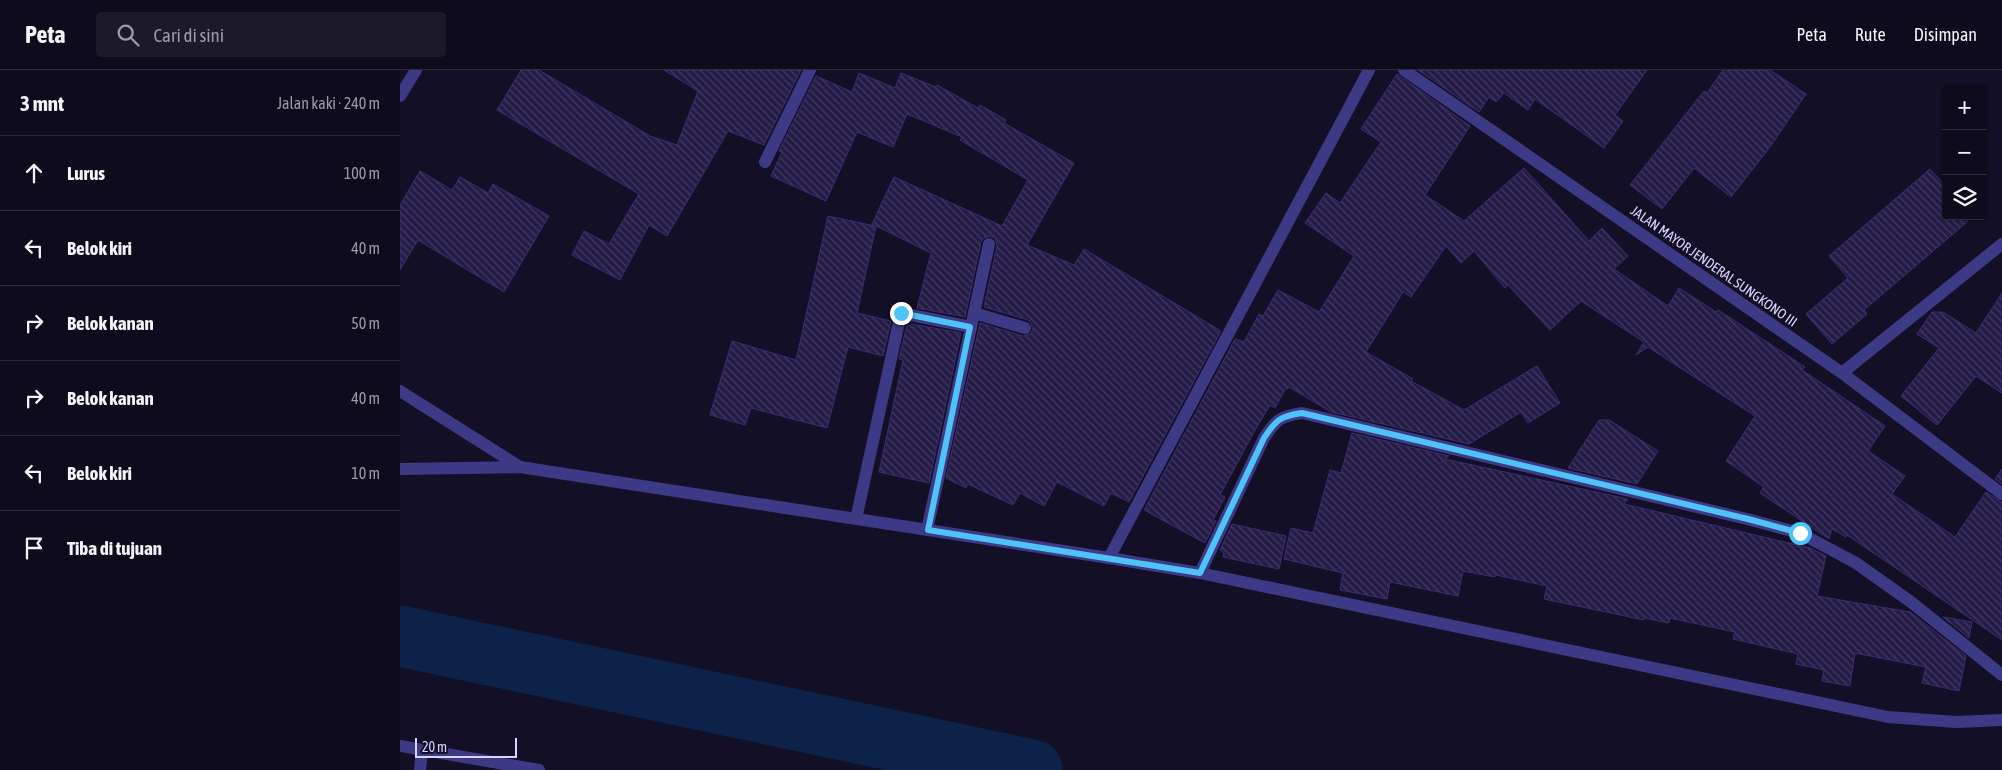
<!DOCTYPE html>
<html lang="id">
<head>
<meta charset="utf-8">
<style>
  :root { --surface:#0e0b1c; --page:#1c1929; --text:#f1f3f6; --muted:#9b9ba3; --line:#2e2b3b }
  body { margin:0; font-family:"Asap Condensed",sans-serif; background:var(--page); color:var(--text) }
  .controls { position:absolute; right:15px; top:15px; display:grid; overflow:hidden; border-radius:5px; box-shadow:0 1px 4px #0004 }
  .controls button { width:45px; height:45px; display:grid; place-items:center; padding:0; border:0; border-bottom:1px solid var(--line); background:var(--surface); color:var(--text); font:25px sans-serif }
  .scale { position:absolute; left:15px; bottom:12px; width:102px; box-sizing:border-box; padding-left:5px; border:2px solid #d9d4ff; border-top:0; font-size:14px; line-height:18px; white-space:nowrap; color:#d9d4ff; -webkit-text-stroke:4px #130f26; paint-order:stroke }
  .stop { position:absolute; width:15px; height:15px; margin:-11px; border:4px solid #4fc3f7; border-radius:50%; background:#fff }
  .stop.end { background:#4fc3f7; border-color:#fff; box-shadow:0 1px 5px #0008 }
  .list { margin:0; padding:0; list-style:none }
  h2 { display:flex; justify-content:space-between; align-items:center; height:65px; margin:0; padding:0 20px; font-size:21px }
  h2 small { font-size:16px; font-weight:400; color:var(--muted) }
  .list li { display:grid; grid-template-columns:32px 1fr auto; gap:15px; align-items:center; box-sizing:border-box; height:75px; padding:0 20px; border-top:1px solid var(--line) }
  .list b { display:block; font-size:19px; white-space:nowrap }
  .list em { font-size:16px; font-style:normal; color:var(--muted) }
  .icon { flex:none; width:28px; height:28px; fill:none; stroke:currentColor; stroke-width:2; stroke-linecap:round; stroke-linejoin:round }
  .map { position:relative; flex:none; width:1602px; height:700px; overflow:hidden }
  header { display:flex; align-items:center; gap:30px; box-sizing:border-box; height:70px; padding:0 25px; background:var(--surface); border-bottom:1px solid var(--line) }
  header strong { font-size:24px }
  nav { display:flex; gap:28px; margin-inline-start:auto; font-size:18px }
  .search { width:350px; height:45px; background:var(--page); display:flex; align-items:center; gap:12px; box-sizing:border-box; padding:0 18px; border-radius:5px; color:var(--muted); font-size:19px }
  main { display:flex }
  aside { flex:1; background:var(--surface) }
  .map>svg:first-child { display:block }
</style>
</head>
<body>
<header>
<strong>Peta</strong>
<div class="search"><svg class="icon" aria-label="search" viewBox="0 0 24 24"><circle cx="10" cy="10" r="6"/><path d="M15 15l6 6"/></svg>Cari di sini</div>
<nav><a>Peta</a><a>Rute</a><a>Disimpan</a></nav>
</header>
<main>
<aside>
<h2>3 mnt<small>Jalan kaki · 240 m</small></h2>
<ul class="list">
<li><svg class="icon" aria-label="ahead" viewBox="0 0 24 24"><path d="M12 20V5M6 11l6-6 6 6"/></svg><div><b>Lurus</b></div><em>100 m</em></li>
<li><svg class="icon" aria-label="left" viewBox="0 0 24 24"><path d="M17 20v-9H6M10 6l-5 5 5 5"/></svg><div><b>Belok kiri</b></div><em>40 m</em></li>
<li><svg class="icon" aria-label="right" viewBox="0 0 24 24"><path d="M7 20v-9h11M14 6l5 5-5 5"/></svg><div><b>Belok kanan</b></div><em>50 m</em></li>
<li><svg class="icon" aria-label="right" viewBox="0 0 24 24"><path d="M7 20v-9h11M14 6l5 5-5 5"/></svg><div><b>Belok kanan</b></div><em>40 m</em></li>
<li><svg class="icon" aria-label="left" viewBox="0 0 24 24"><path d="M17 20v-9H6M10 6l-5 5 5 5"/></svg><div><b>Belok kiri</b></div><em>10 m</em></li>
<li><svg class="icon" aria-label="arrive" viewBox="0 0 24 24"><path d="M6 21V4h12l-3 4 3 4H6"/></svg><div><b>Tiba di tujuan</b></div></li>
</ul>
</aside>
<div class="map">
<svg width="1602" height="700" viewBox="0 0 1602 700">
  <defs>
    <pattern id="building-back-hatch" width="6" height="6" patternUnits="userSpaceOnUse" patternTransform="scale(1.25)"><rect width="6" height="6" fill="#241b47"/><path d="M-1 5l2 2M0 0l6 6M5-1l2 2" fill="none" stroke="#433b63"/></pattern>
  </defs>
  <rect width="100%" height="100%" fill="#130f26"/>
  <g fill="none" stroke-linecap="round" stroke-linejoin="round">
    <polyline stroke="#0c2248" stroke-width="61" points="0,566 632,700"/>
  </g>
  <g fill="url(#building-back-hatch)" stroke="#3b2d73">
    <polygon points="121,0 139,0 250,66 277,75 298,21 264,0 401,0 364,75 328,61 267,166 249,155 220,210 172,185 184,161 209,174 239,124 97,40"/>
    <polygon points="1018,0 1247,0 1215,45 1223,51 1204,78 1135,29 1128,40 1104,23 1096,32 1089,27 1079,42"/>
    <polygon points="1323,0 1370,0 1406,24 1370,77 1331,127 1294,98 1262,139 1230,115 1304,21 1307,23"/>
    <polygon points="459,3 495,18 501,3 536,17 537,15 578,38 580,35 606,50 604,53 674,93 627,175 674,195 684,179 821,261 729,432 711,423 704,436 657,412 644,436 620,423 613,435 568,414 566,418 546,408 580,253 623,266 630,264 633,260 631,253 628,250 584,237 597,176 595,168 590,166 583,168 581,172 565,247 517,238 531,183 476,156 457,243 491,251 483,286 448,277 427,358 351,338 345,355 310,345 332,271 396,290 428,146 475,156 472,154 494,107 602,156 628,110 560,70 562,67 507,44 493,77 457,62 426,131 371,106 382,82 379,81 416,6 452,22"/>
    <polygon points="997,4 1070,56 1025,125 1064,151 1124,98 1189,171 1202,158 1228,186 1214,199 1268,236 1279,218 1316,242 1318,240 1405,297 1402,300 1485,356 1468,381 1505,406 1492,424 1555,467 1586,422 1602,432 1602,570 1447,465 1446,467 1432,459 1429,469 1360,423 1364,417 1326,391 1355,346 1248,277 1236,285 1244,272 1181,231 1150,260 1108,215 1105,218 1074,181 1061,193 1046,176 1011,227 1003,222 966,282 1013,309 1011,311 1064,340 1137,296 1160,333 1128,353 1121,342 1069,374 931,342 889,317 888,319 886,318 875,338 870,335 854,362 820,425 825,427 813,450 816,451 805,473 744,440 835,269 844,272 859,244 863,246 878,220 919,242 954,186 905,153 926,123 940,133 981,72 961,59"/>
    <polygon points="1530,99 1546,117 1546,146 1567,146 1567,152 1464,240 1467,244 1432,274 1406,244 1448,208 1429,186"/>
    <polygon points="20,101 52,120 60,107 88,123 93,114 149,146 104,222 18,170 0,200 0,135"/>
    <polygon points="1602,223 1602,323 1576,306 1537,355 1501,326 1539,278 1517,264 1532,242 1543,242 1576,263"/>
    <polygon points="512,254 561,263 529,413 479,402 503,290 499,289 507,255 512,256"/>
    <polygon points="1199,350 1209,350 1258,381 1237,414 1168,398"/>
    <polygon points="952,363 1049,386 1045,389 1228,429 1224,434 1410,478 1426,486 1417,526 1510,542 1566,586 1559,621 1522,613 1526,597 1455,583 1450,616 1422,611 1424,600 1396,594 1398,584 1333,569 1335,562 1270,548 1269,553 1244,548 1244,550 1144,529 1147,516 1096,505 1095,507 1063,501 1058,526 990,512 987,529 940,520 943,503 884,489 891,458 913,463 930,400 941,403"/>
    <polygon points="1602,399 1602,414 1595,409"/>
    <polygon points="832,454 886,466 879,499 823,487 824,483 820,480"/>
    <polygon points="1543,547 1572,552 1569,568"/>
  </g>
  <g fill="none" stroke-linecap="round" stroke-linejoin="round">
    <g stroke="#3d3a85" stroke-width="12">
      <polyline points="1004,0 1442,303 1602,424"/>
      <polyline points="0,26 16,0"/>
      <polyline points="365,92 410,0"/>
      <polyline points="574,243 625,258"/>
      <polyline points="571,257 589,174"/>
      <polyline points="1442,303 1602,174"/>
      <polyline points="0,321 120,397"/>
      <polyline points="0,399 120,397 709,488 800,503 1488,647 1556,652 1602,650"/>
      <polyline points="456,449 501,243 571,257 527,460"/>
      <polyline points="709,488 969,0"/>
      <path d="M 800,503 L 864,368 C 876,350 880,346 902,343 L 1347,449 L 1400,463 L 1456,493 L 1511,532 L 1602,605"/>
      <polyline points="0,676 139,700"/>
      <polyline points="20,700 22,680"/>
    </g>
  </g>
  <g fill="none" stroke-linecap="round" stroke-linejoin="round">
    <path stroke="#4fc3f7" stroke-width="6" d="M 501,243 L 570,257 L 528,460 L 800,503 L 864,368 C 876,350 880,346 902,343 L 1348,449 L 1400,463"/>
  </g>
  <g text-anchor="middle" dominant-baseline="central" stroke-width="4.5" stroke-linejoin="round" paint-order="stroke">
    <g font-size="14" fill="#d9d4ff" stroke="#130f26">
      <text transform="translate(1314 196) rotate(35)">JALAN MAYOR JENDERAL SUNGKONO III</text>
    </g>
  </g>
</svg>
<div class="controls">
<button>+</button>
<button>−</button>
<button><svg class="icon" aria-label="layers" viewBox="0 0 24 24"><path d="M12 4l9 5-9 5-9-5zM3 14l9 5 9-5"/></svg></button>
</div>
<div class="scale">20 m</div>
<div class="stop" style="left:1400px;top:463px"></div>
<div class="stop end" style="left:501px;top:243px"></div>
</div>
</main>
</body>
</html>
